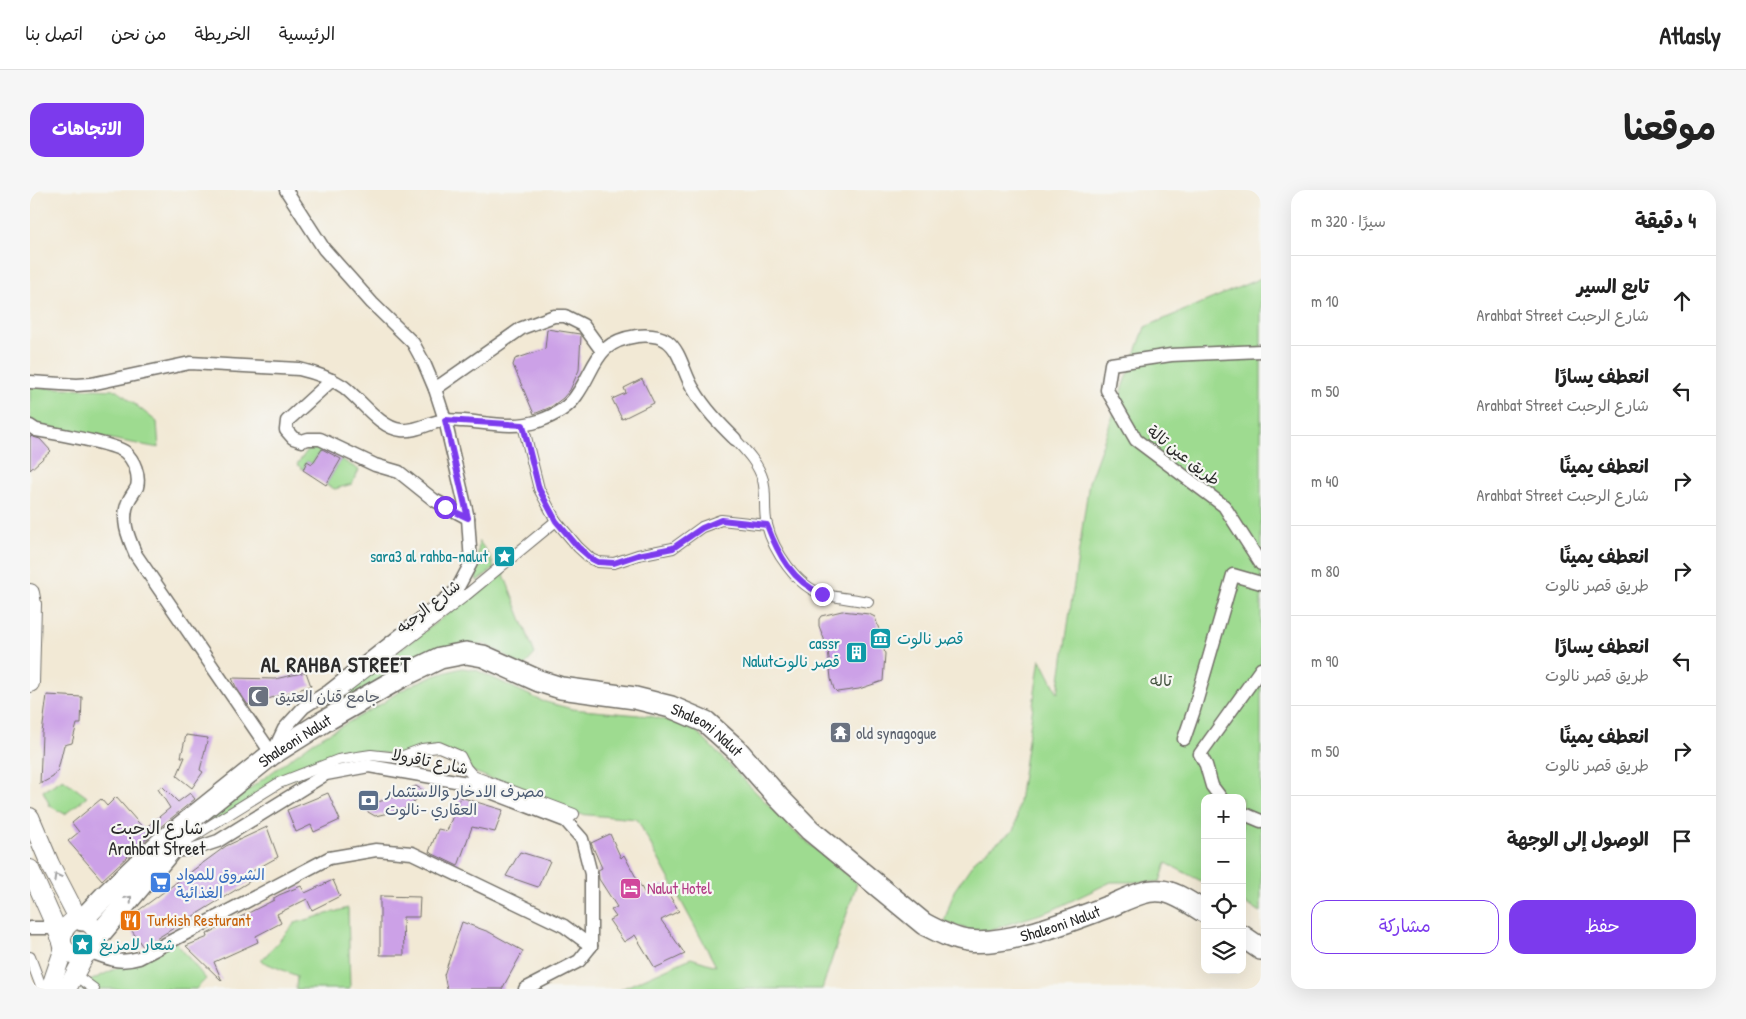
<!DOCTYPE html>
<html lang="ar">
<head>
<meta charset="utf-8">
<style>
  :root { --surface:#fff; --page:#f6f6f6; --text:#222; --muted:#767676; --line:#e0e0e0; --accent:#7c3aed }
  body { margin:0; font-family:"Patrick Hand","Playpen Sans Arabic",sans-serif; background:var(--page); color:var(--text); direction:rtl }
  .controls { position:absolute; right:15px; bottom:15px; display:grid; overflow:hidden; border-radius:10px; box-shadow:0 5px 20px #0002 }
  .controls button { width:45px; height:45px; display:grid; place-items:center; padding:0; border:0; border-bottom:1px solid var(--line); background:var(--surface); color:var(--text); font:25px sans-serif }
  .stop { position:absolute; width:15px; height:15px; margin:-11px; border:4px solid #7c3aed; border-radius:50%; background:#fff }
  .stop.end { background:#7c3aed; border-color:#fff; box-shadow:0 1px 5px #0008 }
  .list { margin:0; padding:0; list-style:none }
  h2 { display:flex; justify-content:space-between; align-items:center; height:65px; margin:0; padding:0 20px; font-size:21px }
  h2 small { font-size:16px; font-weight:400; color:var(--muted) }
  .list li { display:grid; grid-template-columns:32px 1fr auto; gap:15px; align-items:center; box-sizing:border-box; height:90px; padding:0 20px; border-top:1px solid var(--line) }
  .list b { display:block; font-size:19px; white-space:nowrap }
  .list p { margin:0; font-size:16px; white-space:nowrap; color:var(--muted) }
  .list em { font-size:16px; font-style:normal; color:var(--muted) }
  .actions { display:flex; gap:10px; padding:15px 20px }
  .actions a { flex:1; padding:11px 0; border:1px solid var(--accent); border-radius:15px; text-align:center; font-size:18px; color:var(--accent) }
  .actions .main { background:var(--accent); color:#fff }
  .icon { flex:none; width:28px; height:28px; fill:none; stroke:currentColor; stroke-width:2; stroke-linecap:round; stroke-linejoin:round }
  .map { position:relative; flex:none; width:1231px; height:799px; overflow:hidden; direction:ltr; border-radius:15px }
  header { display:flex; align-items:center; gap:30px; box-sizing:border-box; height:70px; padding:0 25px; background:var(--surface); border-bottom:1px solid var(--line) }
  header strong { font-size:24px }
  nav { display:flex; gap:28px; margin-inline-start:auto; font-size:18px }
  .intro { display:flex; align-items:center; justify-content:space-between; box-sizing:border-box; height:120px; padding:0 30px }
  h1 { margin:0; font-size:35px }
  .button { padding:12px 22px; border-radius:15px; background:var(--accent); color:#fff; font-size:18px; font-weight:700 }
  main { display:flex; gap:30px; padding:0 30px }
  aside { flex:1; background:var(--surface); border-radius:15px; box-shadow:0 5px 20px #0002 }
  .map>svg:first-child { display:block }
</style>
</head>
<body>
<header>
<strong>Atlasly</strong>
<nav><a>الرئيسية</a><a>الخريطة</a><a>من نحن</a><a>اتصل بنا</a></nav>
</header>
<div class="intro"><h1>موقعنا</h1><a class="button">الاتجاهات</a></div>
<main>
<aside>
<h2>4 دقيقة<small>سيرًا · 320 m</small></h2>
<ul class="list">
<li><svg class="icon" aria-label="ahead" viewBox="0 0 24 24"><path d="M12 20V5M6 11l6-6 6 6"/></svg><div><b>تابع السير</b><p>شارع الرحبت Arahbat Street</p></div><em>10 m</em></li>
<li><svg class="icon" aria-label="left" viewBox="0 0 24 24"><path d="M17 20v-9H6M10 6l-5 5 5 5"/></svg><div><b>انعطف يسارًا</b><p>شارع الرحبت Arahbat Street</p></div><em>50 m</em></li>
<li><svg class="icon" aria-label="right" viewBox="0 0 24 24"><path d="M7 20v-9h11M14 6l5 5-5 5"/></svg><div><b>انعطف يمينًا</b><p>شارع الرحبت Arahbat Street</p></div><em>40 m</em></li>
<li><svg class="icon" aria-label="right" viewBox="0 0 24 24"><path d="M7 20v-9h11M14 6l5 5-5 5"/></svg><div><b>انعطف يمينًا</b><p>طريق قصر نالوت</p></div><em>80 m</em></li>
<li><svg class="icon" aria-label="left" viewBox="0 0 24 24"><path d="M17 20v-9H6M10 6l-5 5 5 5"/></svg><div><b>انعطف يسارًا</b><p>طريق قصر نالوت</p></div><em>90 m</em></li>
<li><svg class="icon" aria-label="right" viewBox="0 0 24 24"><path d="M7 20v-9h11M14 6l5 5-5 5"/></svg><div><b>انعطف يمينًا</b><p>طريق قصر نالوت</p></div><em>50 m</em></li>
<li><svg class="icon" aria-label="arrive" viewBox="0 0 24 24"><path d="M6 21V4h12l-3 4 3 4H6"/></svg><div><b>الوصول إلى الوجهة</b></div></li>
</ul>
<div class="actions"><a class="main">حفظ</a><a>مشاركة</a></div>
</aside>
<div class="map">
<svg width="1231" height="799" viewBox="0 0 1231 799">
  <rect width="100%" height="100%" fill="#f6f6f2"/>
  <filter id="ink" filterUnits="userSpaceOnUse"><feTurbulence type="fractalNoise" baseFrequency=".02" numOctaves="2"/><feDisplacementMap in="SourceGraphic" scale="10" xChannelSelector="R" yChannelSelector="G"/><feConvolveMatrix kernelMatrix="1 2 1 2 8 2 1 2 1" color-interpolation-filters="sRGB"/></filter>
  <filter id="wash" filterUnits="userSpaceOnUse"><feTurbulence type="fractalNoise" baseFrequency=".0096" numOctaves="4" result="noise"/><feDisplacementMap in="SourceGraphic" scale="20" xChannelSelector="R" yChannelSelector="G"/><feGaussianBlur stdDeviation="1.12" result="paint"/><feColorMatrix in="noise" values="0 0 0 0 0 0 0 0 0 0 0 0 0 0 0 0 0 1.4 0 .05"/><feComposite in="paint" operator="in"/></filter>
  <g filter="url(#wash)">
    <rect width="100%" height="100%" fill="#f2e9d5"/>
    <g fill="#9edb90" stroke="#64835e">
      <polygon points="1231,88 1231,722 1212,712 1212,608 1175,608 1175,693 1136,673 1130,692 1081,692 1020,721 950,743 914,732 924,701 946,669 985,639 1010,468 1028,503 1059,292 1115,137"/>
      <polygon points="0,197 87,200 127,232 129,258 12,236 0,229"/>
      <polygon points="283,253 293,257 282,274 277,271 273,280 267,274"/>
      <polygon points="311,269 329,280 322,294 305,299 296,295"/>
      <polygon points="449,351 461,368 464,379 447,391 446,387"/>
      <polygon points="473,382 505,464 493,477 472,463 454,454 409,465 306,522 301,512"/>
      <path d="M 432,478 L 446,480 L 512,511 L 542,519 L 620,526 L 662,537 L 765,642 L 827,693 L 792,799 L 591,799 L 661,768 L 686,776 L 607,629 L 547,624 L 442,581 L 426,567 L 408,562 L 373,564 L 346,563 L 249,593 L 159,648 L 158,640 L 199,614 L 283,552 L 353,513 C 375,495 404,485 432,478 Z"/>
      <polygon points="33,589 57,607 35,624 20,616 13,601"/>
      <polygon points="318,718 320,799 266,799 267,786 231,771 265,733"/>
      <polygon points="144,750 176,789 166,799 51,799 56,793"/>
    </g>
    <g id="blocks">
      <g fill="#cca1e7">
        <polygon points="517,139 550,144 551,146 549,180 540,200 533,208 521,217 504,224 483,175 485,169 515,159"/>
        <polygon points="612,189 624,213 592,229 582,209 596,203 594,198"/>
        <polygon points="0,246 10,249 21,261 0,280"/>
        <polygon points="292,259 311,269 296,295 273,280 277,271 282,274"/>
        <polygon points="812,421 839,424 845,427 851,446 855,464 853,491 829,499 807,502 804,499 801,489 798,459 789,436 789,429 791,426"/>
        <polygon points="276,482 281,496 218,515 206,497 202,488 245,489"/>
        <polygon points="17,505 52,507 51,534 47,534 42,553 34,555 28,580 23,587 10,594 12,543"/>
        <polygon points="156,545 178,548 170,580 173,582 162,598 147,586 155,567 151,567"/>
        <polygon points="132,596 148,612 160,603 165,609 123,643 72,690 38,651 49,642 42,633 71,609 77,616 86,607 114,639 140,618 128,599"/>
        <polygon points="386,596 394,601 382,614 372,620 345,626 338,622 338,615 374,604 381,598"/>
        <polygon points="298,603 310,630 284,642 281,635 266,642 257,620"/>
        <polygon points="430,607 473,620 465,642 442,637 428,676 399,662 408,639 417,641"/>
        <polygon points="237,637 248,667 219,683 222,690 113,757 96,732 101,726 196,656"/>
        <polygon points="580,644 591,668 594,665 615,704 633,695 649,721 631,730 655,764 625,778 605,745 594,752 579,730 586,727 581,720 587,717 569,689 568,680 572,678 561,653"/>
        <polygon points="490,662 520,671 508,697 476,686"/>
        <polygon points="303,690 310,706 282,720 277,709 247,724 251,733 226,746 228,752 184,772 192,791 156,756 178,747 177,744 244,710 244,708 249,705 271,696 275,703"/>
        <polygon points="350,706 390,707 389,727 373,727 374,765 350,765"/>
        <polygon points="432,732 459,742 493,761 472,799 417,799 414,785"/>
      </g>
    </g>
  </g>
  <g filter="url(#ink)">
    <use href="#blocks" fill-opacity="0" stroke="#716e66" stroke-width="1"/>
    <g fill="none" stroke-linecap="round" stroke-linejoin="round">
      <defs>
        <g id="pedestrian">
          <polyline points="493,235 509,299 526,331 548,357 561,369 568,372 584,373 608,365 643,358 672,337 691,330 737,335"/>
          <path d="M 705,249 C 716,261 728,273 733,290 C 737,305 733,320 737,335 C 743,360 767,397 793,404 C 808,408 823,409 838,412"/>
          <polyline points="285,512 302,508 435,406 526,331"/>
          <polyline points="141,660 249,593 308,570 341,565 368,568 392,559 409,557 430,566 436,578 443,586 544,624 536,631"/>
          <polyline points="0,767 12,799"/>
          <polyline points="45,785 64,799"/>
        </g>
        <g id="minor">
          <polyline points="1231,161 1141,165 1081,174 1077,200 1106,250 1194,316 1231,374"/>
          <polyline points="302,190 257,231 256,240 263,248 272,251 278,249 290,249 345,275 369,282 404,310 438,328"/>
          <path d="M 0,192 L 47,195 L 61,194 L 160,173 L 269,179 C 286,183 301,188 314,197 C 331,210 350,238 371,240 C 386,242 400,232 415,230 C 421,230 428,231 434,231 C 458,233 486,239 509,231 C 523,226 538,218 546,206 C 567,177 564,152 607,146 C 617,145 628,145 637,151 C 651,161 654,185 664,200 C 675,219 690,234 705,249"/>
          <polyline points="405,199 492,138 524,126 535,126 553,135 572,161"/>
          <path d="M 0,236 L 6,240 C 23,243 84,253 95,262 C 104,270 110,285 107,297 C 105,301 101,306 99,310 C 90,329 98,347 106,365 L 242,564"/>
          <polyline points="1154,549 1163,523 1203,385 1231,393"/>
          <polyline points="243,562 254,539 274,517 299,501 426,401 441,373 438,328 415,230 405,199 394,173 383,153 342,113 294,59 256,0"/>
          <polyline points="1191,608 1182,596 1176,575 1170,564 1231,479"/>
          <polyline points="1212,623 1231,631"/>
          <polyline points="140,661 164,659 188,651 296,584 339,576 437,593 536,631 552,649 561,684 561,756"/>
          <polyline points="0,738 25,738"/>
          <path d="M 61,762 C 80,769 89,774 109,768 L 299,668 L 346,660 L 382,663 L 534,736 L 561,756"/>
          <polyline points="495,799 549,771 561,756"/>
        </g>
        <g id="secondary">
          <polyline points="0,403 2,414 0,493"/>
          <polyline points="0,627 20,674 49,730"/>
          <polyline points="0,679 32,751"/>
          <polyline points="20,799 34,758"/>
          <path d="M 37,799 L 55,765 C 66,759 72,746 62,736 C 38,711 12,769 55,765"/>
        </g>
        <g id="trunk">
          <path id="s1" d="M 52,730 L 75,706 L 131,653 L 242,564 L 293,532 L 373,486 L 410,468 L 436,463 L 453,466 L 509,491 L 531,498 L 605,508 L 641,517 L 676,532 L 706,559 L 748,607 L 780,640 L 894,734 C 908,741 922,749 937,751 C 980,756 1039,731 1080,716 C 1095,710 1114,699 1131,701 C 1146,702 1162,715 1175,722"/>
          <polyline points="68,746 142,658"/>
          <polyline points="1212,746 1231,759"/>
        </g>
      </defs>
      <use href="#pedestrian" stroke="#716e66" stroke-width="12"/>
      <use href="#minor" stroke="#716e66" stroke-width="15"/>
      <use href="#secondary" stroke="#716e66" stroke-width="20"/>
      <use href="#trunk" stroke="#716e66" stroke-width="24"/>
      <use href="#pedestrian" stroke="#fff" stroke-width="10"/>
      <use href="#minor" stroke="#fff" stroke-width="12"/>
      <use href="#secondary" stroke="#fff" stroke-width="18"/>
      <use href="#trunk" stroke="#fff" stroke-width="21"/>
    </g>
    <defs><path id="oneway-chevron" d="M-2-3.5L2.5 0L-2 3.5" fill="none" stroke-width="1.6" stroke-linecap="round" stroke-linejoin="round" transform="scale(1.25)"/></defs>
    <g stroke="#a0a0a0">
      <use href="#oneway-chevron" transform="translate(27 687) rotate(-119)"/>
      <use href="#oneway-chevron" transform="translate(99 709) rotate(-49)"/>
    </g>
  </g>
  <g fill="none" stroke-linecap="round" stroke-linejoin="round" filter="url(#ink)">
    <path stroke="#7c3aed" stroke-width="6" d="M 415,317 L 438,328 L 415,230 L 493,235 L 509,299 L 526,331 L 548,357 L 562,369 L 568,372 L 584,373 L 608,365 L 643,358 L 672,338 L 691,330 L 737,335 C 748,364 762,391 792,404"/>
  </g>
  <defs>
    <symbol id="sight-square" viewBox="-11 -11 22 22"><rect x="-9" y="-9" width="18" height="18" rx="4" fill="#0f9aa8" stroke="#f6f6f2"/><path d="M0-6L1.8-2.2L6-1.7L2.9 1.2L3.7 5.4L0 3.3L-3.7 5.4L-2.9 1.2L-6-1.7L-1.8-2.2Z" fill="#fff"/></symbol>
    <symbol id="museum-square" viewBox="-11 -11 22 22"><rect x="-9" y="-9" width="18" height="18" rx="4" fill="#0f9aa8" stroke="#f6f6f2"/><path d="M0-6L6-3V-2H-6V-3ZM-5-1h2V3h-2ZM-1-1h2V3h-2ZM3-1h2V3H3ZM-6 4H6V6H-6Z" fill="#fff"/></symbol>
    <symbol id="building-square" viewBox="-11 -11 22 22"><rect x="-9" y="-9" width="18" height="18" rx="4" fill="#0f9aa8" stroke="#f6f6f2"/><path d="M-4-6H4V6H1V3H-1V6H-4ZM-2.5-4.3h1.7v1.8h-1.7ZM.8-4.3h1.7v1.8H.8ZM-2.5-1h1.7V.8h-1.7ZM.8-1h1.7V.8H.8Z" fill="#fff"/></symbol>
    <symbol id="mosque-square" viewBox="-11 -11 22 22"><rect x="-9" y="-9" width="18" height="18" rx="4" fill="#6b7280" stroke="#f6f6f2"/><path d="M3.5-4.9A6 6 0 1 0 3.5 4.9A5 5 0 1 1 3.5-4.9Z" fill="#fff"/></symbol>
    <symbol id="temple-square" viewBox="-11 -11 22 22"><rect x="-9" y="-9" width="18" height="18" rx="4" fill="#6b7280" stroke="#f6f6f2"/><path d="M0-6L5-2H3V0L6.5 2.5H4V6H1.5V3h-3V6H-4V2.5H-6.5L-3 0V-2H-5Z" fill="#fff"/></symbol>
    <symbol id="bank-square" viewBox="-11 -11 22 22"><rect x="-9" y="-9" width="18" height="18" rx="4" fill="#5c6f8a" stroke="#f6f6f2"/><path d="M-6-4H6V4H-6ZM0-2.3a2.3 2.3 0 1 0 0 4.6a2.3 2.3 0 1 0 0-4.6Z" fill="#fff"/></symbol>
    <symbol id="supermarket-square" viewBox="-11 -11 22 22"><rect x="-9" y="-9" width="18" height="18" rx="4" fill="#3f7fe0" stroke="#f6f6f2"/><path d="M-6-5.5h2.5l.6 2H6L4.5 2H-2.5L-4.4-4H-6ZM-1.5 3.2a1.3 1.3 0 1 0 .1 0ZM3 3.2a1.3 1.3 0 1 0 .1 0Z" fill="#fff"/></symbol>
    <symbol id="hotel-square" viewBox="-11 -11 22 22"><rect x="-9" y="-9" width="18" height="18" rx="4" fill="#d1479c" stroke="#f6f6f2"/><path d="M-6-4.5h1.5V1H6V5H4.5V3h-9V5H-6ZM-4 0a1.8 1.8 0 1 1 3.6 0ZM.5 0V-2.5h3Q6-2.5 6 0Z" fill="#fff"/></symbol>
    <symbol id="restaurant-square" viewBox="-11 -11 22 22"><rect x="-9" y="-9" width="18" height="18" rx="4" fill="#e8710a" stroke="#f6f6f2"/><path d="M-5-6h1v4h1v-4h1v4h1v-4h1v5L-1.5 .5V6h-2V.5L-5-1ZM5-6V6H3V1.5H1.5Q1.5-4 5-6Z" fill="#fff"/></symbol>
  </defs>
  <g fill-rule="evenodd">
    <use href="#sight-square" x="462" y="354" width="25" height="25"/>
    <use href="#museum-square" x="838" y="436" width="25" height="25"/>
    <use href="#building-square" x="814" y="450" width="25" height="25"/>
    <use href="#mosque-square" x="216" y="494" width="25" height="25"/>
    <use href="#temple-square" x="798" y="530" width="25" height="25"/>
    <use href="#bank-square" x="326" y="598" width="25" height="25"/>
    <use href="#supermarket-square" x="118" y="680" width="25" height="25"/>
    <use href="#hotel-square" x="588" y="686" width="25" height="25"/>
    <use href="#restaurant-square" x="88" y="718" width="25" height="25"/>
    <use href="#sight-square" x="40" y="742" width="25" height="25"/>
  </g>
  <g text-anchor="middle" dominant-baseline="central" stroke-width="4.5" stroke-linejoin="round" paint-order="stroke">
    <g font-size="16" fill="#2b2b2b" stroke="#f6f6f2">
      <text transform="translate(1154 265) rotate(38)">طريق عين تالة</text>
      <text transform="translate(398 416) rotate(-38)">شارع الرحبه</text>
      <text stroke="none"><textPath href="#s1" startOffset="729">Shaleoni Nalut</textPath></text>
      <text stroke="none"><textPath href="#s1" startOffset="279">Shaleoni Nalut</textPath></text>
      <text transform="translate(400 571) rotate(11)">شارع تاقرولا</text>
      <text stroke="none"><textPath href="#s1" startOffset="1164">Shaleoni Nalut</textPath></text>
    </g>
    <g font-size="16" fill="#0d838f" stroke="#f6f6f2" text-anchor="end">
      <text x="458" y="366">sara3 al rahba-nalut</text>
      <text x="867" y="448" text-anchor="start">قصر نالوت</text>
      <text x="810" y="453">cassr<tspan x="810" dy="18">Nalutقصر نالوت</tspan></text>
      <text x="69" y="754" text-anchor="start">شعار لامزيغ</text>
    </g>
    <g font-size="16" fill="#485744" stroke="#f6f6f2">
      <text x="1131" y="490">تاله</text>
    </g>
    <g font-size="16" fill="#5b616d" stroke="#f6f6f2" text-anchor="start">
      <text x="245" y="506">جامع قنان العتيق</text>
      <text x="826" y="543">old synagogue</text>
    </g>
    <g font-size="16" fill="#4e5e75" stroke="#f6f6f2" text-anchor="start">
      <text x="355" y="601">مصرف الادخار والاستثمار<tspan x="355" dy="18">العقاري -نالوت</tspan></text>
    </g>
    <g font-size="16" fill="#366cbe" stroke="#f6f6f2" text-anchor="start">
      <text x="146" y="684">الشروق للمواد<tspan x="146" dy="18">الغذائية</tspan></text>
    </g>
    <g font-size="16" fill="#b23c85" stroke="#f6f6f2" text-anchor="start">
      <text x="617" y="698">Nalut Hotel</text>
    </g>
    <g font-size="16" fill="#c56008" stroke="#f6f6f2" text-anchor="start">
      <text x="117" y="730">Turkish Resturant</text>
    </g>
    <g font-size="18" fill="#2b2b2b" stroke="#f6f6f2">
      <text x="127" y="637">شارع الرحبت<tspan x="127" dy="21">Arahbat Street</tspan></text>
    </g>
    <g font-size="21" font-weight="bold" letter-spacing="1" fill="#2b2b2b" stroke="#f6f6f2">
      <text x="306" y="474">AL RAHBA STREET</text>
    </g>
  </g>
</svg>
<div class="controls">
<button>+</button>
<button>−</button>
<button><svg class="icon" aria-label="locate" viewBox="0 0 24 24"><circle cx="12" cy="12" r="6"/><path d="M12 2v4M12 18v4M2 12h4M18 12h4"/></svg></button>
<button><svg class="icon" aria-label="layers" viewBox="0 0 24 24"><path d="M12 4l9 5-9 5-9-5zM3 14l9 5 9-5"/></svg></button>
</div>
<div class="stop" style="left:415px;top:317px"></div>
<div class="stop end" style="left:792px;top:404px"></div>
</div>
</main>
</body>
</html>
